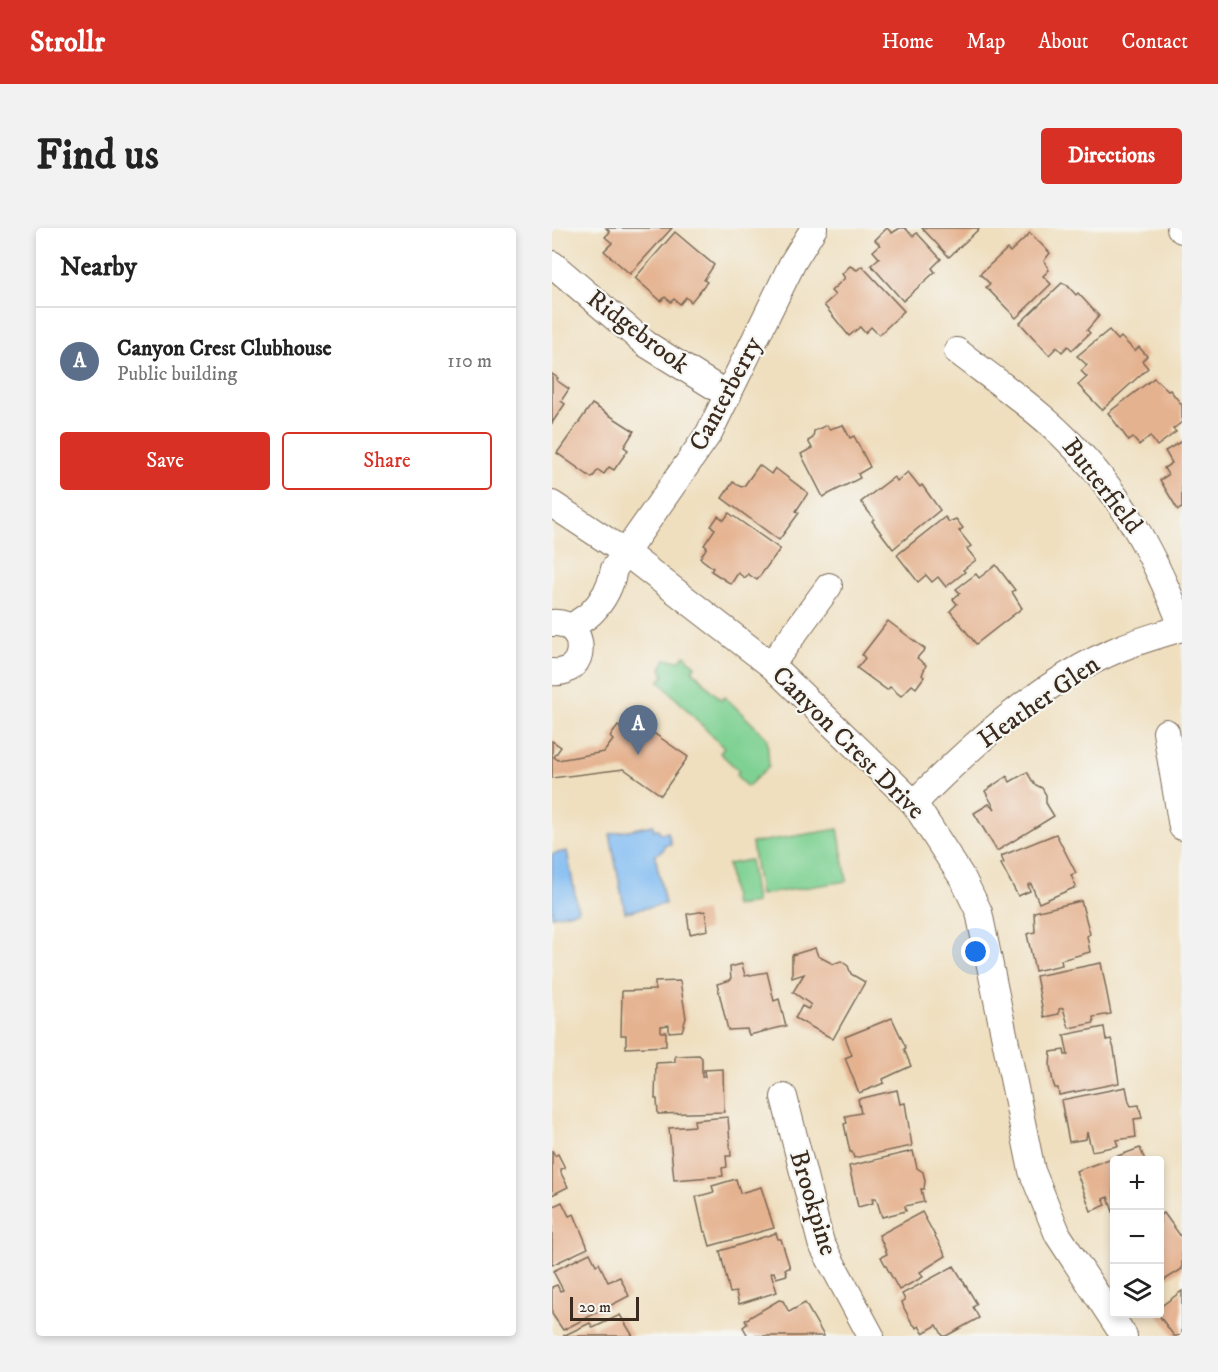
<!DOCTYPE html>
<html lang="en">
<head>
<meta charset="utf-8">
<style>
  :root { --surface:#fff; --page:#f2f2f2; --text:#222; --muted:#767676; --line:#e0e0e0; --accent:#d93025 }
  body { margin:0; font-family:"IM FELL DW Pica",serif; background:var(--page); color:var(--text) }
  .controls { position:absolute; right:18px; bottom:18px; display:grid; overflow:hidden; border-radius:6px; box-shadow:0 3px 9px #0003 }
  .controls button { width:54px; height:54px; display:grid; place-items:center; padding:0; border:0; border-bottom:2px solid var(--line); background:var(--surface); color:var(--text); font:30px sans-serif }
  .scale { position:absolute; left:18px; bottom:15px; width:69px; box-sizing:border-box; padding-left:6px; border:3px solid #3b2a1e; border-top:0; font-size:16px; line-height:21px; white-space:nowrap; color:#3b2a1e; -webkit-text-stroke:4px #f6f6f2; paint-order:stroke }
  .you { position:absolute; left:424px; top:724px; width:21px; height:21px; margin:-15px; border:4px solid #fff; border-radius:50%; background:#1a73e8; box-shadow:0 0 0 9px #1a73e833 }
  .badge { display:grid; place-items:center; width:39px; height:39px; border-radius:50%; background:var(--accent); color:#fff; font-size:20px; font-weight:700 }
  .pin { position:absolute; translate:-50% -50px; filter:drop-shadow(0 2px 3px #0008) }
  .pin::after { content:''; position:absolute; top:32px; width:21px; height:18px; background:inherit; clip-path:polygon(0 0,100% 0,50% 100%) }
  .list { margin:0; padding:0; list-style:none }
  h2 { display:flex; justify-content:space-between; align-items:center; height:78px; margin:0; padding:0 24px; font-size:26px }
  h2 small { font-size:20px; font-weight:400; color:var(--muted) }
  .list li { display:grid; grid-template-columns:39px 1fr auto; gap:18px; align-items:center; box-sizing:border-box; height:108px; padding:0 24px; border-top:2px solid var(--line) }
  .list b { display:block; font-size:22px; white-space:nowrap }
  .list p { margin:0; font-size:20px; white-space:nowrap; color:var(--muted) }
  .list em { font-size:20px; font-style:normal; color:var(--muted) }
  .actions { display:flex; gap:12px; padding:18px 24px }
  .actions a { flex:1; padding:14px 0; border:2px solid var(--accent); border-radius:6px; text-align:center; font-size:21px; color:var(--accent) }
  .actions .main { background:var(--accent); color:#fff }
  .icon { flex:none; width:33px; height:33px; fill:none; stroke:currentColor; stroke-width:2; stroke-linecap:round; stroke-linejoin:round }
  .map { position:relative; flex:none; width:630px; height:1108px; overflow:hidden; border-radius:6px }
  header { display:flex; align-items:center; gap:36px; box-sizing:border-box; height:84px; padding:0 30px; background:var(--accent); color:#fff }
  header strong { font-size:28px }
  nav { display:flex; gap:33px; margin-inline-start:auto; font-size:21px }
  .intro { display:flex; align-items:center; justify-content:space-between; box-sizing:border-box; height:144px; padding:0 36px }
  h1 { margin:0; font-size:42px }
  .button { padding:15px 27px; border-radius:6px; background:var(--accent); color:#fff; font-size:21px; font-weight:700 }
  main { display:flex; gap:36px; padding:0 36px }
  aside { flex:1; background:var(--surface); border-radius:6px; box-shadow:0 3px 9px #0003 }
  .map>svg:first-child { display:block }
</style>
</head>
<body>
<header>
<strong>Strollr</strong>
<nav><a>Home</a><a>Map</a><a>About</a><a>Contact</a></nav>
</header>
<div class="intro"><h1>Find us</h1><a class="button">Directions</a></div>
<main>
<aside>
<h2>Nearby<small></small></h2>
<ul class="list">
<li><span class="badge" style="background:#5c6f8a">A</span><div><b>Canyon Crest Clubhouse</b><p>Public building</p></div><em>110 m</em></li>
</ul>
<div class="actions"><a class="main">Save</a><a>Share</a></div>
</aside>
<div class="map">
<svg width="630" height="1108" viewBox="0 0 630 1108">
  <rect width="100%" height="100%" fill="#f6f6f2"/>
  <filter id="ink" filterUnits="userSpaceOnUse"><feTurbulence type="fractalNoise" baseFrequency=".0167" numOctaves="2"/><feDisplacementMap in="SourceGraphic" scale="12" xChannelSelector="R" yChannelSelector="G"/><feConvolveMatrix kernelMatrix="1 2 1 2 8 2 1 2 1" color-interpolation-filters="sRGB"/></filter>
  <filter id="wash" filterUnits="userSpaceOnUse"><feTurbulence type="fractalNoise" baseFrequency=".008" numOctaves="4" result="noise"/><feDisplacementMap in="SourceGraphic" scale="24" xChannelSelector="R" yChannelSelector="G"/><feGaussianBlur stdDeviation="1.35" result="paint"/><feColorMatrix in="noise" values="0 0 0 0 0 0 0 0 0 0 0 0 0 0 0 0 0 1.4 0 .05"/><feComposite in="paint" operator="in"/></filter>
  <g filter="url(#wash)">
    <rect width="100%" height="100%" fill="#efdfbf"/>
    <g fill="#7fd193" stroke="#5d7e58" stroke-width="1.5">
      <polygon points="133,427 143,438 140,442 169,472 173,469 215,510 217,538 195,559 184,547 187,543 168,525 172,520 107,453 112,448 109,440 114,431 127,433"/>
      <polygon points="286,601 295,653 208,667 200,615"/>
      <polygon points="198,632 204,675 182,678 176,636"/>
    </g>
    <g fill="#80bbf2" stroke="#5e7288" stroke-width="1.5">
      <polygon points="101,597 102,602 107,601 108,605 116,604 119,616 112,617 112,621 103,627 113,676 73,684 58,606"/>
      <polygon points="15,623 26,683 0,688 0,626"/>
    </g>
    <g id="blocks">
      <g fill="#e5b290">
        <polygon points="54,0 120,0 78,46 52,23 60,15 53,9 58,4"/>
        <polygon points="335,0 340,5 348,0 353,0 361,8 365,5 389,31 380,40 383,44 351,73 319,37 327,30 321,23 328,17 323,12"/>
        <polygon points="370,0 428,0 397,29"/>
        <polygon points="123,4 162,37 152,52 155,54 139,74 134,69 128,76 122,71 119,74 113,69 109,73 83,50"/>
        <polygon points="478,5 498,25 492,33 497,42 491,48 499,56 464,90 434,59 438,56 428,46 455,21 458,24"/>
        <polygon points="298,38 305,42 310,38 352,83 327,107 319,99 313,105 308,99 297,108 272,77 283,67 279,63 293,50 290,46"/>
        <polygon points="510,55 515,57 524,67 526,65 547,88 535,102 538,105 520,122 516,118 510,124 505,119 497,127 468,95"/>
        <polygon points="557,102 566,112 569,109 583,123 587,119 595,128 590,133 596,140 550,182 526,157 535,149 529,143 535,137 525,128"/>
        <polygon points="0,146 6,150 4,152 17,161 9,173 13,176 0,195"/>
        <polygon points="602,150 616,163 618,162 630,177 630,194 621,201 624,204 605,218 598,208 587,217 581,210 577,213 556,185"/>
        <polygon points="40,176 82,203 72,219 76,222 62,242 57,239 52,246 46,242 40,250 5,225"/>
        <polygon points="275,197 277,201 291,197 298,210 302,208 318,239 306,246 308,250 271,269 249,226 260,220 256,213 261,210 262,203"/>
        <polygon points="630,213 630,280 626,282 608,252 616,247 612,240 620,235 613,223"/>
        <polygon points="207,237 219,246 223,240 256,265 244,283 247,285 227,312 170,270 181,254 189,259 192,258"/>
        <polygon points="356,244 368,259 370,257 388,282 341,321 320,293 322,291 309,274 342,249 345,253"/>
        <polygon points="177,285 228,321 205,352 196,346 193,350 186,345 179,356 159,343 161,340 148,330 155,319 152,317 163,301 159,298 166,288 172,292"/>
        <polygon points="393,289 397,294 404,291 411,300 407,303 419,318 415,321 424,332 411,342 413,344 394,359 386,349 380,354 374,347 366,354 345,327"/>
        <polygon points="444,337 463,362 460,364 470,380 424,416 398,383 405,376 401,371 408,365 404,361 424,346 427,350"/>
        <polygon points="336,393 373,421 365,430 374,437 370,447 372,449 364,460 360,457 349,468 338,459 335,462 305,440 313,430 310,427"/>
        <polygon points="77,488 136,529 109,567 72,541 0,550 0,513 9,519 2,529 6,532 52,524 61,512 58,509 60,506 66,498 69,500"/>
        <polygon points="475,544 482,556 490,560 494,567 494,575 502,588 445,623 422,585 437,576 443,581 433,563 455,548 458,554"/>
        <polygon points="504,606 524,645 519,647 524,659 487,675 479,656 476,657 478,663 466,668 449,636 452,635 449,628"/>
        <polygon points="529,673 538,706 535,708 538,724 509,732 510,737 483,743 475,706 483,704 482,684"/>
        <polygon points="153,683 156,702 138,706 135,686"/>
        <polygon points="263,720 266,728 281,736 289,733 296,738 299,746 313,754 281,811 243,790 250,778 256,781 259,777 241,764 252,746 240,750 240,727"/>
        <polygon points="549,735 559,786 541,789 542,795 517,800 511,780 507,781 507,786 492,789 484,748"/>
        <polygon points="190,736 193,748 215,744 222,773 227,771 234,798 197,807 195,801 176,802 165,756 179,752 178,739"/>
        <polygon points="128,753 134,790 130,803 117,804 117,797 109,798 109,804 114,804 114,818 74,820 74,807 69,807 70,763 103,762 103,754"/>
        <polygon points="340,790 354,820 352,821 359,838 331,851 332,855 307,865 293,830 300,827 293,809"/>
        <polygon points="552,799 554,812 559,811 562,821 567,855 507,867 506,860 503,860 501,854 498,838 499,824 512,822 513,827 516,827 512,807"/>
        <polygon points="147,827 150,830 150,849 153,849 152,842 171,841 172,884 106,886 105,871 103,871 104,835 123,834 123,828"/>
        <polygon points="574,859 577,874 579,878 587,877 590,890 582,891 584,909 564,912 566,918 540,923 535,904 534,911 517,914 509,872"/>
        <polygon points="345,862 348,876 353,875 360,918 302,930 300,924 298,924 292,896 295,895 293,888 309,885 306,871"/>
        <polygon points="176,889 179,928 174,928 175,939 170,940 171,948 122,952 117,900 143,898 142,892"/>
        <polygon points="588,920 593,932 562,932 562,987 556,969 551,971 554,977 539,983 524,943"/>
        <polygon points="0,922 3,928 6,926 13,940 9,941 9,945 16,959 0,967"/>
        <polygon points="361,923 365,940 371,944 373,953 372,961 369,961 372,974 353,978 354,983 330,989 324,970 320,970 321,975 306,979 297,938"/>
        <polygon points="184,951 188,965 209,959 222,1000 158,1018 154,1004 152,1004 144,969 162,964 160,958"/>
        <polygon points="10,974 17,988 22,986 36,1020 0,1037 0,979"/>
        <polygon points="370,984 394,1028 368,1044 371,1049 347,1062 329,1029 335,1026 327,1007"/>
        <polygon points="612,985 630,1010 630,1041 608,1055 608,987"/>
        <polygon points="224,1005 226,1011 229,1011 238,1040 233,1041 235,1047 224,1050 222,1044 219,1045 225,1064 187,1076 184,1064 178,1065 168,1023"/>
        <polygon points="38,1025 44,1037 47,1035 56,1054 68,1049 77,1068 11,1102 0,1086 0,1059 5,1057 8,1063 11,1062 1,1043"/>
        <polygon points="402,1038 425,1076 421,1079 427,1090 394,1108 391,1108 385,1097 371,1105 367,1098 365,1100 360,1095 352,1080 350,1074 353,1072 350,1066"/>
        <polygon points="630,1063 630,1108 622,1108 606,1086 608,1079"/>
        <polygon points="227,1072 231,1073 237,1084 253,1075 272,1108 196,1108 191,1099 195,1096 193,1092"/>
        <polygon points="68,1087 81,1108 11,1108 38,1095 41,1100"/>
      </g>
    </g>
  </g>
  <g filter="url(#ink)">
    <use href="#blocks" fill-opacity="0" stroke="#7a6956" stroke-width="1.5"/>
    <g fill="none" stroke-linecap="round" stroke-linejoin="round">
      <defs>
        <g id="minor">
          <polyline points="628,0 630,2"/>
          <polyline points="0,36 94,116 176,167"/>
          <path d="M 405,123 C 440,150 478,176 509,206 C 568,262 601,324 630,398"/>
          <polyline points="0,276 74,325 219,437 362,575 411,651 427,684 480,943 506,1007 572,1108"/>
          <path d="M 0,395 C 37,392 37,448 0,444"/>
          <path d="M 20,401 C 26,392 32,392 39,385 C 51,373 59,358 62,341 L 157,205 L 241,34 L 262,0"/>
          <polyline points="219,437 277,358"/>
          <polyline points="614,504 630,599"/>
          <path d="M 362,575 C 422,515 489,453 569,420 C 589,412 610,406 630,400"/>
          <polyline points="232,869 269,1015 319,1108"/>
        </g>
      </defs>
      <use href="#minor" stroke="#7a6956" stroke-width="28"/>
      <use href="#minor" stroke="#fff" stroke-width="26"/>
    </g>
  </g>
  <g text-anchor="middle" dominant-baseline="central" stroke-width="4.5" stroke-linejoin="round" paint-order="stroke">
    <g font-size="26" fill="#3b2a1e" stroke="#f6f6f2">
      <text transform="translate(86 104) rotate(37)">Ridgebrook</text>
      <text transform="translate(174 166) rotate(-62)">Canterberry</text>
      <text transform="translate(550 258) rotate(52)">Butterfield</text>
      <text transform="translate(487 474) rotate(-35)">Heather Glen</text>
      <text transform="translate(296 515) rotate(45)">Canyon Crest Drive</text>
      <text transform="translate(261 975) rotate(73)">Brookpine</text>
    </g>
  </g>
</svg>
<div class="controls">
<button>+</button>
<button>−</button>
<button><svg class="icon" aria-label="layers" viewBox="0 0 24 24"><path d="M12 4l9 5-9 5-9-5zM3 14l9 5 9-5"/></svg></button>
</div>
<div class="scale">20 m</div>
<div class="you"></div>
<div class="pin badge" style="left:86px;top:527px;background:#5c6f8a">A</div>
</div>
</main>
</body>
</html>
